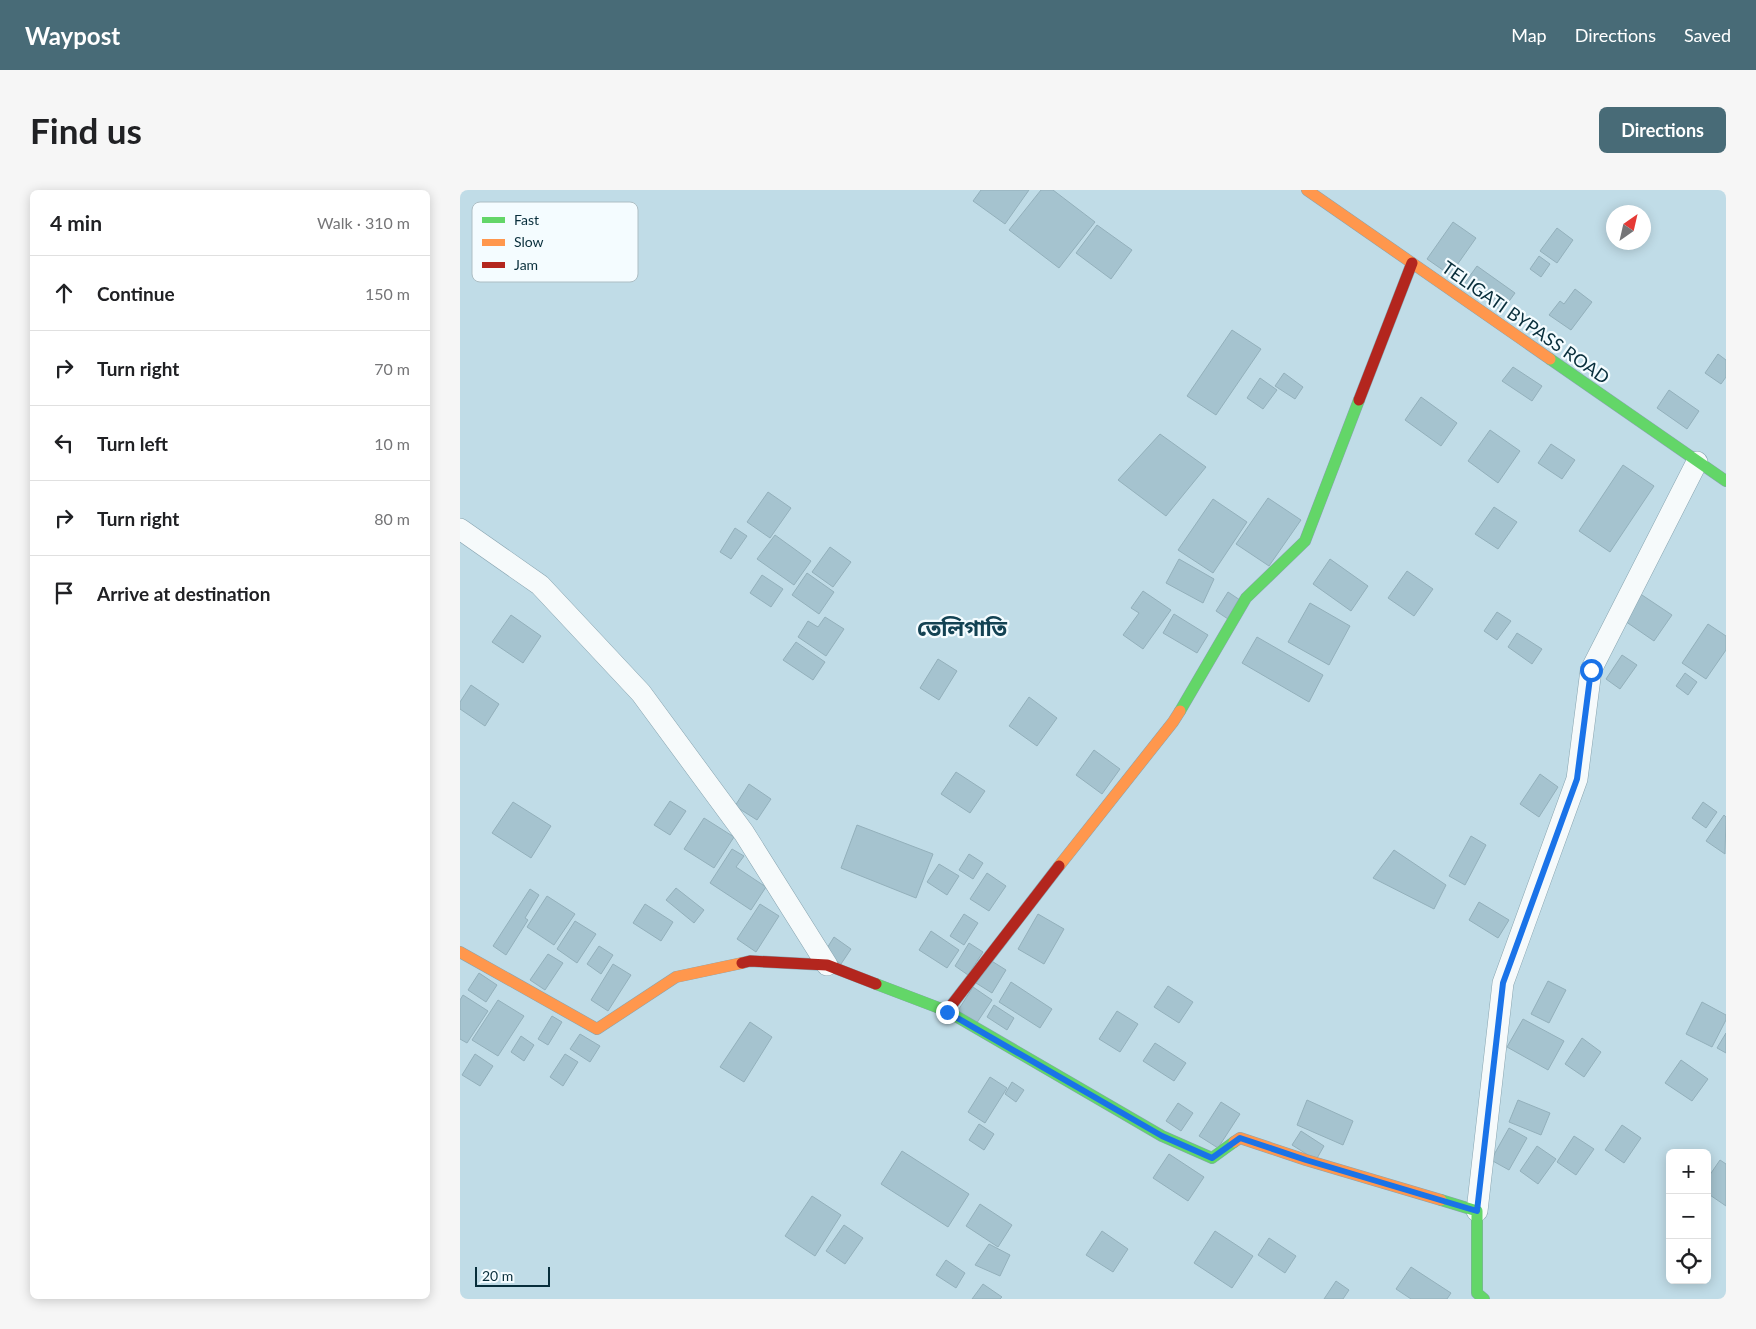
<!DOCTYPE html>
<html lang="en">
<head>
<meta charset="utf-8">
<style>
  :root { --surface:#fff; --page:#f6f6f6; --text:#202124; --muted:#757577; --line:#e0e0e0; --accent:#486b77 }
  body { margin:0; font-family:Lato,"Noto Sans Bengali",sans-serif; background:var(--page); color:var(--text) }
  .controls { position:absolute; right:15px; bottom:15px; display:grid; overflow:hidden; border-radius:8px; box-shadow:0 2px 12px #0003 }
  .controls button { width:45px; height:45px; display:grid; place-items:center; padding:0; border:0; border-bottom:1px solid var(--line); background:var(--surface); color:var(--text); font:25px sans-serif }
  .compass { position:absolute; left:1146px; top:15px; width:45px; height:45px; border-radius:50%; background:var(--surface); box-shadow:0 2px 12px #0003; rotate:34deg }
  .scale { position:absolute; left:15px; bottom:12px; width:75px; box-sizing:border-box; padding-left:5px; border:2px solid #082e3b; border-top:0; font-size:14px; line-height:18px; white-space:nowrap; color:#082e3b; -webkit-text-stroke:4px #f4fcff; paint-order:stroke }
  .stop { position:absolute; width:15px; height:15px; margin:-11px; border:4px solid #1a73e8; border-radius:50%; background:#fff }
  .stop.end { background:#1a73e8; border-color:#fff; box-shadow:0 1px 5px #0008 }
  .list { margin:0; padding:0; list-style:none }
  h2 { display:flex; justify-content:space-between; align-items:center; height:65px; margin:0; padding:0 20px; font-size:21px }
  h2 small { font-size:16px; font-weight:400; color:var(--muted) }
  .list li { display:grid; grid-template-columns:32px 1fr auto; gap:15px; align-items:center; box-sizing:border-box; height:75px; padding:0 20px; border-top:1px solid var(--line) }
  .list b { display:block; font-size:19px; white-space:nowrap }
  .list em { font-size:16px; font-style:normal; color:var(--muted) }
  .icon { flex:none; width:28px; height:28px; fill:none; stroke:currentColor; stroke-width:2; stroke-linecap:round; stroke-linejoin:round }
  .map { position:relative; flex:none; width:1266px; height:1109px; overflow:hidden; border-radius:8px }
  header { display:flex; align-items:center; gap:30px; box-sizing:border-box; height:70px; padding:0 25px; background:var(--accent); color:#fff }
  header strong { font-size:24px }
  nav { display:flex; gap:28px; margin-inline-start:auto; font-size:18px }
  .intro { display:flex; align-items:center; justify-content:space-between; box-sizing:border-box; height:120px; padding:0 30px }
  h1 { margin:0; font-size:35px }
  .button { padding:12px 22px; border-radius:8px; background:var(--accent); color:#fff; font-size:18px; font-weight:700 }
  main { display:flex; gap:30px; padding:0 30px }
  aside { flex:1; background:var(--surface); border-radius:8px; box-shadow:0 2px 12px #0003 }
  .map>svg:first-child { display:block }
</style>
</head>
<body>
<header>
<strong>Waypost</strong>
<nav><a>Map</a><a>Directions</a><a>Saved</a></nav>
</header>
<div class="intro"><h1>Find us</h1><a class="button">Directions</a></div>
<main>
<aside>
<h2>4 min<small>Walk · 310 m</small></h2>
<ul class="list">
<li><svg class="icon" aria-label="ahead" viewBox="0 0 24 24"><path d="M12 20V5M6 11l6-6 6 6"/></svg><div><b>Continue</b></div><em>150 m</em></li>
<li><svg class="icon" aria-label="right" viewBox="0 0 24 24"><path d="M7 20v-9h11M14 6l5 5-5 5"/></svg><div><b>Turn right</b></div><em>70 m</em></li>
<li><svg class="icon" aria-label="left" viewBox="0 0 24 24"><path d="M17 20v-9H6M10 6l-5 5 5 5"/></svg><div><b>Turn left</b></div><em>10 m</em></li>
<li><svg class="icon" aria-label="right" viewBox="0 0 24 24"><path d="M7 20v-9h11M14 6l5 5-5 5"/></svg><div><b>Turn right</b></div><em>80 m</em></li>
<li><svg class="icon" aria-label="arrive" viewBox="0 0 24 24"><path d="M6 21V4h12l-3 4 3 4H6"/></svg><div><b>Arrive at destination</b></div></li>
</ul>
</aside>
<div class="map">
<svg width="1266" height="1109" viewBox="0 0 1266 1109">
  <rect width="100%" height="100%" fill="#c0dce7"/>
  <g fill="#a5c3cf" stroke="#93b0bb">
    <polygon points="521,0 569,0 545,34 513,11"/>
    <polygon points="581,0 593,0 635,32 599,78 549,40"/>
    <polygon points="993,32 1016,48 990,85 967,69"/>
    <polygon points="637,35 672,60 651,89 616,63"/>
    <polygon points="1097,38 1113,50 1097,73 1080,61"/>
    <polygon points="1079,66 1090,74 1081,87 1070,79"/>
    <polygon points="1017,76 1055,103 1042,121 1004,94"/>
    <polygon points="1115,99 1132,112 1111,140 1089,125 1100,111 1104,114"/>
    <polygon points="772,140 801,159 756,225 727,206"/>
    <polygon points="1258,164 1266,170 1266,187 1261,194 1245,183"/>
    <polygon points="1053,177 1082,196 1072,211 1042,191"/>
    <polygon points="824,183 843,197 835,209 815,196"/>
    <polygon points="800,188 817,200 803,219 787,208"/>
    <polygon points="1209,200 1239,221 1227,239 1197,218"/>
    <polygon points="961,207 997,233 981,256 945,230"/>
    <polygon points="1030,240 1060,261 1038,293 1008,271"/>
    <polygon points="700,244 746,277 706,326 658,290"/>
    <polygon points="1091,254 1115,270 1102,289 1078,273"/>
    <polygon points="1163,275 1194,296 1150,362 1119,341"/>
    <polygon points="308,302 331,318 310,348 287,332"/>
    <polygon points="808,308 841,330 809,376 776,354"/>
    <polygon points="753,309 787,332 753,383 718,360"/>
    <polygon points="1034,317 1057,332 1038,359 1015,344"/>
    <polygon points="275,338 287,346 271,369 260,362"/>
    <polygon points="315,345 351,371 334,395 297,369"/>
    <polygon points="370,357 391,372 373,397 352,382"/>
    <polygon points="719,369 754,389 743,413 706,393"/>
    <polygon points="870,369 908,396 891,421 853,394"/>
    <polygon points="947,381 973,399 954,426 928,408"/>
    <polygon points="347,383 374,402 359,424 332,405"/>
    <polygon points="302,385 323,399 311,417 290,403"/>
    <polygon points="683,401 711,420 683,459 663,445 679,423 671,418"/>
    <polygon points="768,402 783,412 771,431 756,421"/>
    <polygon points="1179,403 1212,425 1194,451 1162,429"/>
    <polygon points="850,413 890,436 869,475 828,452"/>
    <polygon points="1037,422 1051,431 1037,450 1024,441"/>
    <polygon points="714,424 748,445 737,463 703,443"/>
    <polygon points="51,425 81,446 63,473 32,452"/>
    <polygon points="365,427 384,439 366,466 338,447 348,431 358,437"/>
    <polygon points="1248,434 1266,446 1266,460 1246,489 1222,473"/>
    <polygon points="1057,443 1082,459 1072,474 1048,457"/>
    <polygon points="797,447 863,485 849,512 782,473"/>
    <polygon points="336,452 365,472 353,490 323,470"/>
    <polygon points="1162,465 1177,475 1160,499 1146,489"/>
    <polygon points="478,469 497,481 479,510 460,498"/>
    <polygon points="1225,483 1237,492 1228,505 1216,496"/>
    <polygon points="11,495 39,514 25,536 0,519 0,512"/>
    <polygon points="569,507 597,528 577,556 549,536"/>
    <polygon points="634,560 660,579 642,604 616,585"/>
    <polygon points="496,582 525,601 510,623 481,604"/>
    <polygon points="1080,584 1098,597 1079,627 1060,614"/>
    <polygon points="289,594 311,609 297,630 275,616"/>
    <polygon points="210,611 226,621 210,645 194,635"/>
    <polygon points="53,612 91,636 71,668 32,643"/>
    <polygon points="1243,612 1257,622 1246,638 1232,628"/>
    <polygon points="1264,625 1266,627 1265,664 1246,651"/>
    <polygon points="244,628 274,647 254,678 224,659"/>
    <polygon points="397,635 473,664 456,708 381,678"/>
    <polygon points="1011,646 1026,655 1005,695 989,686"/>
    <polygon points="272,659 284,666 276,677 306,697 291,720 250,693"/>
    <polygon points="934,660 986,695 974,719 913,688"/>
    <polygon points="509,664 523,673 513,689 499,680"/>
    <polygon points="479,674 499,686 487,705 467,692"/>
    <polygon points="527,683 546,696 529,721 510,709"/>
    <polygon points="216,698 244,720 234,733 206,710"/>
    <polygon points="70,699 79,705 65,728 68,730 46,765 33,756"/>
    <polygon points="87,706 115,724 94,755 67,737"/>
    <polygon points="1019,712 1049,730 1038,748 1009,730"/>
    <polygon points="185,714 213,732 201,751 173,733"/>
    <polygon points="300,714 319,726 296,762 277,749"/>
    <polygon points="504,724 518,733 504,755 490,746"/>
    <polygon points="578,724 604,739 584,774 558,759"/>
    <polygon points="115,731 136,744 117,773 97,759"/>
    <polygon points="471,741 499,760 487,778 459,760"/>
    <polygon points="374,747 391,759 381,774 364,763"/>
    <polygon points="509,753 523,762 508,785 495,776"/>
    <polygon points="139,756 153,765 141,784 127,774"/>
    <polygon points="88,764 103,773 85,800 70,790"/>
    <polygon points="530,770 546,780 532,803 516,793"/>
    <polygon points="153,774 171,785 148,821 131,810"/>
    <polygon points="19,783 37,795 26,812 8,800"/>
    <polygon points="1088,791 1106,800 1089,833 1071,824"/>
    <polygon points="551,792 592,819 580,838 539,812"/>
    <polygon points="708,796 733,812 719,833 694,817"/>
    <polygon points="513,797 532,810 516,834 497,822"/>
    <polygon points="3,805 28,821 7,853 0,849 0,810"/>
    <polygon points="38,810 64,826 38,866 12,850"/>
    <polygon points="1242,812 1266,825 1266,830 1252,857 1226,844"/>
    <polygon points="534,815 554,828 547,840 527,827"/>
    <polygon points="657,821 678,834 660,862 639,849"/>
    <polygon points="92,826 102,832 88,855 78,849"/>
    <polygon points="1063,829 1104,851 1088,880 1047,857"/>
    <polygon points="290,832 312,847 284,892 260,877"/>
    <polygon points="1266,843 1266,863 1257,858"/>
    <polygon points="120,844 140,856 130,872 110,859"/>
    <polygon points="61,846 74,855 64,871 51,862"/>
    <polygon points="1122,848 1141,862 1124,887 1105,874"/>
    <polygon points="695,853 726,873 714,891 683,871"/>
    <polygon points="15,864 33,876 20,896 2,885"/>
    <polygon points="105,864 118,872 103,896 90,887"/>
    <polygon points="1221,870 1248,889 1232,911 1205,893"/>
    <polygon points="530,887 547,898 525,933 508,922"/>
    <polygon points="552,892 564,900 556,912 545,904"/>
    <polygon points="847,910 893,931 883,955 837,935"/>
    <polygon points="1058,910 1090,923 1081,945 1049,932"/>
    <polygon points="761,912 780,924 758,958 739,946"/>
    <polygon points="718,913 733,923 721,941 706,931"/>
    <polygon points="519,934 534,944 524,960 509,950"/>
    <polygon points="1162,935 1181,948 1164,973 1145,960"/>
    <polygon points="1049,938 1067,948 1049,980 1031,970"/>
    <polygon points="841,941 864,956 856,970 832,955"/>
    <polygon points="1114,946 1134,959 1116,985 1097,972"/>
    <polygon points="1077,956 1096,969 1078,994 1060,981"/>
    <polygon points="442,961 509,1004 488,1037 421,994"/>
    <polygon points="709,964 744,987 728,1011 693,988"/>
    <polygon points="1260,970 1266,974 1266,1016 1247,1003 1247,989"/>
    <polygon points="352,1006 381,1025 355,1066 325,1046"/>
    <polygon points="520,1014 552,1035 538,1057 506,1036"/>
    <polygon points="384,1035 403,1048 385,1074 366,1061"/>
    <polygon points="642,1041 668,1059 653,1082 626,1065"/>
    <polygon points="755,1041 793,1066 772,1098 734,1073"/>
    <polygon points="809,1048 836,1066 825,1083 798,1065"/>
    <polygon points="529,1054 550,1065 540,1086 515,1075"/>
    <polygon points="486,1070 505,1083 496,1098 476,1085"/>
    <polygon points="951,1077 991,1103 987,1109 951,1109 936,1099"/>
    <polygon points="876,1091 889,1100 883,1109 864,1109"/>
    <polygon points="523,1094 542,1107 540,1109 512,1109"/>
  </g>
  <g fill="none" stroke-linecap="round" stroke-linejoin="round">
    <defs>
      <g id="street">
        <polyline points="0,339 80,395 181,503 284,643 367,775"/>
        <polyline points="1017,1021 1043,793 1117,589 1131,480 1237,272"/>
      </g>
      <g id="fast">
        <polyline points="1090,169 1266,291"/>
        <polyline points="720,521 786,408 845,351 899,210"/>
        <polyline points="416,794 487,821 702,946 752,968 774,952"/>
        <polyline points="981,1010 1017,1021 1017,1103 1024,1109"/>
      </g>
      <g id="slow">
        <polyline points="847,0 1090,169"/>
        <polyline points="599,676 713,532 720,521"/>
        <polyline points="0,762 137,839 216,787 282,773"/>
        <polyline points="774,952 780,948 846,970 981,1010"/>
      </g>
      <g id="jam">
        <polyline points="899,210 952,73"/>
        <polyline points="282,773 290,771 367,775 416,794"/>
        <polyline points="487,821 599,676"/>
      </g>
    </defs>
    <use href="#street" stroke="#87a4b0" stroke-width="22"/>
    <use href="#fast" stroke="#87a4b0" stroke-width="12"/>
    <use href="#slow" stroke="#87a4b0" stroke-width="12"/>
    <use href="#jam" stroke="#87a4b0" stroke-width="12"/>
    <use href="#street" stroke="#f6fafb" stroke-width="21"/>
    <use href="#fast" stroke="#63d668" stroke-width="11"/>
    <use href="#slow" stroke="#ff974d" stroke-width="11"/>
    <use href="#jam" stroke="#b3261e" stroke-width="11"/>
  </g>
  <g fill="none" stroke-linecap="round" stroke-linejoin="round">
    <polyline stroke="#1a73e8" stroke-width="6" points="487,822 702,946 752,968 780,948 846,970 1017,1021 1043,793 1117,589 1131,480"/>
  </g>
  <g text-anchor="middle" dominant-baseline="central" stroke-width="4.5" stroke-linejoin="round" paint-order="stroke">
    <g font-size="18" fill="#082e3b" stroke="#f4fcff">
      <text transform="translate(1066 132) rotate(35)">TELIGATI BYPASS ROAD</text>
    </g>
    <g font-size="22" font-weight="bold" fill="#134253" stroke="#f4fcff">
      <text x="502" y="437">তেলিগাতি</text>
    </g>
  </g>
  <rect x="12" y="12" width="166" height="80" rx="8" fill="#f4fcff" stroke="#adbec4" stroke-width="1"/>
  <rect x="22" y="27" width="23" height="6" fill="#63d668"/>
  <rect x="22" y="49" width="23" height="7" fill="#ff974d"/>
  <rect x="22" y="72" width="23" height="6" fill="#b3261e"/>
  <g font-size="14" fill="#082e3b">
    <text x="54" y="35">Fast</text>
    <text x="54" y="57">Slow</text>
    <text x="54" y="80">Jam</text>
  </g>
</svg>
<div class="controls">
<button>+</button>
<button>−</button>
<button><svg class="icon" aria-label="locate" viewBox="0 0 24 24"><circle cx="12" cy="12" r="6"/><path d="M12 2v4M12 18v4M2 12h4M18 12h4"/></svg></button>
</div>
<svg class="compass" viewBox="-18 -18 36 36"><path d="M0-13l5 13h-10z" fill="#e53935"/><path d="M0 13l5-13h-10z" fill="#757577"/></svg>
<div class="scale">20 m</div>
<div class="stop" style="left:1131px;top:480px"></div>
<div class="stop end" style="left:487px;top:822px"></div>
</div>
</main>
</body>
</html>
